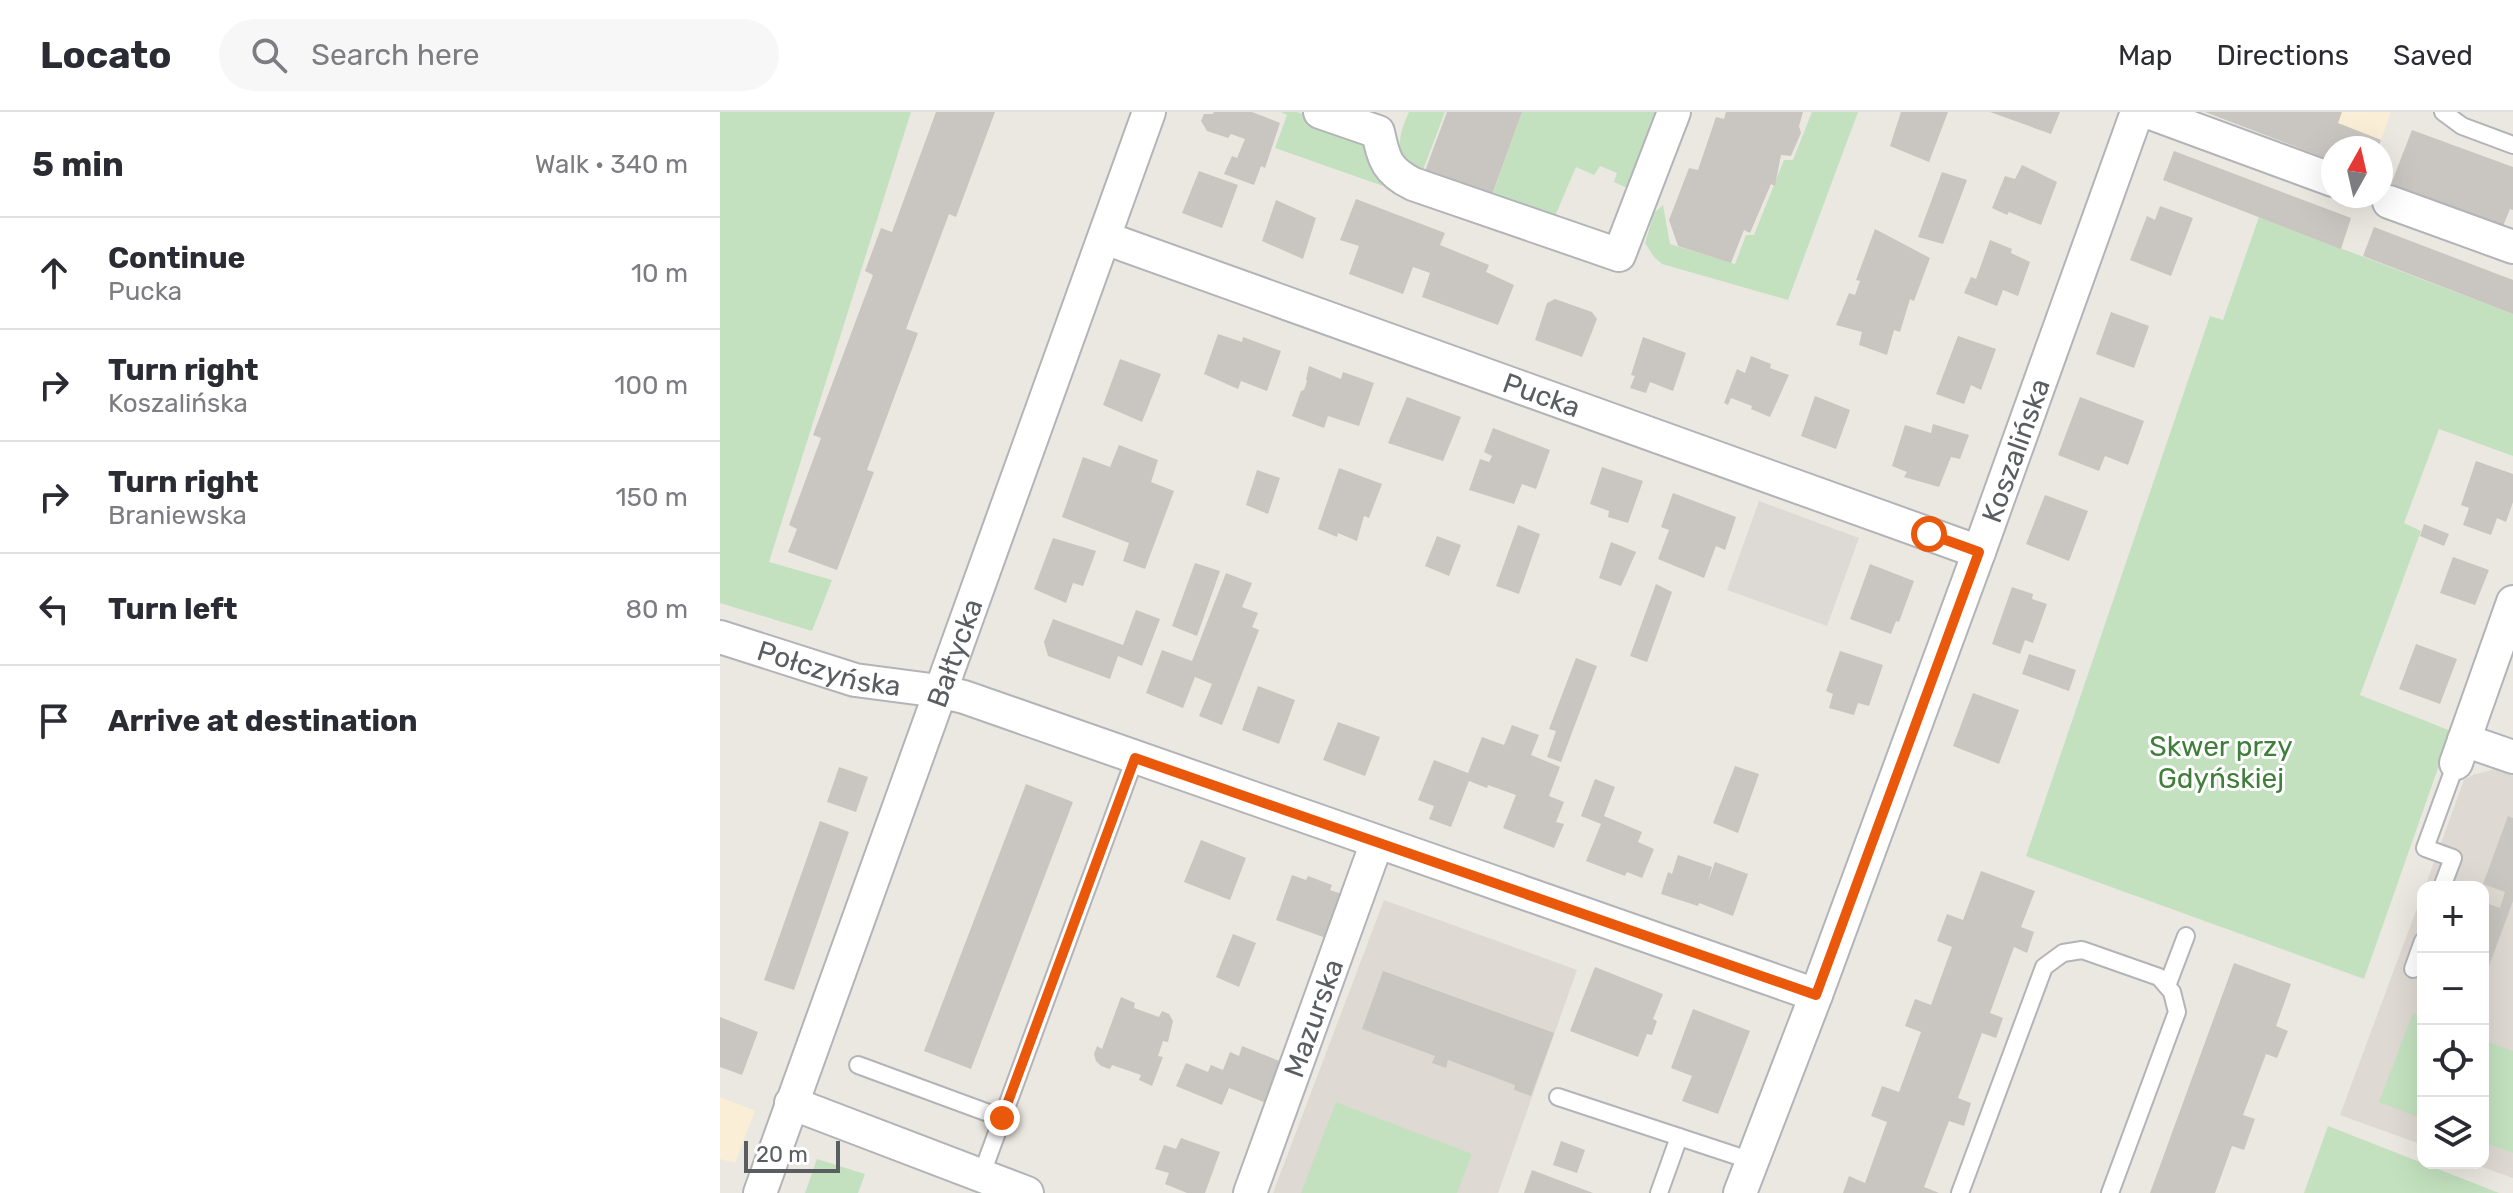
<!DOCTYPE html>
<html lang="en">
<head>
<meta charset="utf-8">
<style>
  :root { --surface:#fff; --page:#f7f7f7; --text:#2b2b33; --muted:#7c7c81; --line:#e1e1e2 }
  body { margin:0; font-family:Rubik,sans-serif; background:var(--page); color:var(--text) }
  .controls { position:absolute; right:24px; bottom:24px; display:grid; overflow:hidden; border-radius:16px; box-shadow:0 8px 32px #0002 }
  .controls button { width:72px; height:72px; display:grid; place-items:center; padding:0; border:0; border-bottom:2px solid var(--line); background:var(--surface); color:var(--text); font:40px sans-serif }
  .compass { position:absolute; left:1601px; top:24px; width:72px; height:72px; border-radius:50%; background:var(--surface); box-shadow:0 8px 32px #0002; rotate:8deg }
  .scale { position:absolute; left:24px; bottom:20px; width:96px; box-sizing:border-box; padding-left:8px; border:4px solid #5a5e61; border-top:0; font-size:22px; line-height:28px; white-space:nowrap; color:#5a5e61; -webkit-text-stroke:6px #fff; paint-order:stroke }
  .stop { position:absolute; width:24px; height:24px; margin:-18px; border:6px solid #ea580c; border-radius:50%; background:#fff }
  .stop.end { background:#ea580c; border-color:#fff; box-shadow:0 2px 8px #0008 }
  .list { margin:0; padding:0; list-style:none }
  h2 { display:flex; justify-content:space-between; align-items:center; height:104px; margin:0; padding:0 32px; font-size:34px }
  h2 small { font-size:26px; font-weight:400; color:var(--muted) }
  .list li { display:grid; grid-template-columns:52px 1fr auto; gap:24px; align-items:center; box-sizing:border-box; height:112px; padding:0 32px; border-top:2px solid var(--line) }
  .list b { display:block; font-size:30px; white-space:nowrap }
  .list p { margin:0; font-size:26px; white-space:nowrap; color:var(--muted) }
  .list em { font-size:26px; font-style:normal; color:var(--muted) }
  .icon { flex:none; width:44px; height:44px; fill:none; stroke:currentColor; stroke-width:2; stroke-linecap:round; stroke-linejoin:round }
  .map { position:relative; flex:none; width:1793px; height:1081px; overflow:hidden }
  header { display:flex; align-items:center; gap:48px; box-sizing:border-box; height:112px; padding:0 40px; background:var(--surface); border-bottom:2px solid var(--line) }
  header strong { font-size:38px }
  nav { display:flex; gap:44px; margin-inline-start:auto; font-size:28px }
  .search { width:560px; height:72px; background:var(--page); display:flex; align-items:center; gap:20px; box-sizing:border-box; padding:0 28px; border-radius:44px; color:var(--muted); font-size:30px }
  main { display:flex }
  aside { flex:1; background:var(--surface) }
  .map>svg:first-child { display:block }
</style>
</head>
<body>
<header>
<strong>Locato</strong>
<div class="search"><svg class="icon" aria-label="search" viewBox="0 0 24 24"><circle cx="10" cy="10" r="6"/><path d="M15 15l6 6"/></svg>Search here</div>
<nav><a>Map</a><a>Directions</a><a>Saved</a></nav>
</header>
<main>
<aside>
<h2>5 min<small>Walk · 340 m</small></h2>
<ul class="list">
<li><svg class="icon" aria-label="ahead" viewBox="0 0 24 24"><path d="M12 20V5M6 11l6-6 6 6"/></svg><div><b>Continue</b><p>Pucka</p></div><em>10 m</em></li>
<li><svg class="icon" aria-label="right" viewBox="0 0 24 24"><path d="M7 20v-9h11M14 6l5 5-5 5"/></svg><div><b>Turn right</b><p>Koszalińska</p></div><em>100 m</em></li>
<li><svg class="icon" aria-label="right" viewBox="0 0 24 24"><path d="M7 20v-9h11M14 6l5 5-5 5"/></svg><div><b>Turn right</b><p>Braniewska</p></div><em>150 m</em></li>
<li><svg class="icon" aria-label="left" viewBox="0 0 24 24"><path d="M17 20v-9H6M10 6l-5 5 5 5"/></svg><div><b>Turn left</b></div><em>80 m</em></li>
<li><svg class="icon" aria-label="arrive" viewBox="0 0 24 24"><path d="M6 21V4h12l-3 4 3 4H6"/></svg><div><b>Arrive at destination</b></div></li>
</ul>
</aside>
<div class="map">
<svg width="1793" height="1081" viewBox="0 0 1793 1081">
  <rect width="100%" height="100%" fill="#ebe8e1"/>
  <g fill="#faeed7">
    <polygon points="1588,0 1671,0 1661,28"/>
    <polygon points="0,985 35,999 15,1051 0,1047"/>
  </g>
  <polygon fill="#dddad6" points="1039,389 1139,426 1107,514 1007,478"/>
  <g fill="#ded9d2">
    <polygon points="1775,657 1793,660 1793,1066 1751,1051 1763,1051 1763,775 1705,775 1744,668 1753,663"/>
    <polygon points="1703,780 1703,1033 1620,1003"/>
    <polygon points="664,788 857,858 778,1081 553,1081"/>
  </g>
  <g fill="#c3e1bf">
    <polygon points="0,0 191,0 49,450 112,468 92,519 0,491"/>
    <polygon points="561,0 577,0 631,20 683,81 555,36 567,3"/>
    <path d="M 689,0 L 725,0 L 703,58 L 772,84 L 802,0 L 948,0 L 918,81 L 894,70 L 897,61 L 880,54 L 874,63 L 856,55 L 835,104 L 821,107 L 702,65 C 674,48 676,28 689,0 Z"/>
    <polygon points="1092,0 1138,0 1068,188 942,152 934,145 925,131 934,101 943,93 950,132 1015,152 1026,123 1034,123 1064,48 1073,48"/>
    <polygon points="1539,105 1793,202 1793,344 1719,317 1684,411 1701,419 1640,583 1731,619 1644,867 1306,744 1490,204 1503,208"/>
    <polygon points="1693,901 1703,905 1703,1007 1659,990"/>
    <polygon points="1763,928 1793,939 1793,1041 1763,1030"/>
    <polygon points="616,990 752,1042 737,1081 581,1081"/>
    <polygon points="1608,1014 1779,1081 1584,1081"/>
    <polygon points="97,1047 145,1062 138,1081 85,1081"/>
  </g>
  <g fill="#c9c5c0">
    <polygon points="216,0 275,0 236,105 229,102 186,217 198,221 147,358 154,360 117,458 68,440 77,417 69,413 101,326 93,323 153,163 145,159 161,116 172,120"/>
    <polygon points="494,0 532,0 560,11 545,56 541,54 534,73 504,62 512,44 517,46 525,27 511,22 508,26 487,19 481,9 484,2 493,2"/>
    <polygon points="727,0 802,0 772,83 705,59"/>
    <polygon points="1006,0 1083,0 1079,14 1081,21 1071,44 1061,43 1055,74 1051,72 1030,121 1024,118 1011,151 958,134 949,108 969,56 978,58 996,5 1004,7"/>
    <polygon points="1181,0 1228,0 1209,50 1170,34"/>
    <polygon points="1270,0 1340,0 1331,22"/>
    <polygon points="1485,0 1622,0 1618,11 1661,28 1658,36 1613,36 1613,49"/>
    <polygon points="1692,18 1793,55 1793,98 1790,97 1783,114 1671,72"/>
    <polygon points="1454,39 1631,106 1621,137 1443,68"/>
    <polygon points="1302,53 1337,70 1321,113 1289,100 1287,103 1272,96 1285,64 1295,67"/>
    <polygon points="479,59 518,73 502,116 462,101"/>
    <polygon points="1222,60 1247,68 1223,132 1198,125"/>
    <polygon points="636,87 725,121 720,133 769,153 766,160 794,173 778,213 702,185 710,161 693,155 683,182 629,162 639,134 620,128"/>
    <polygon points="556,88 596,106 583,147 542,129"/>
    <polygon points="1440,94 1473,106 1451,164 1410,148 1427,104 1435,108"/>
    <polygon points="1654,115 1793,168 1793,202 1643,144"/>
    <polygon points="1155,117 1210,146 1194,189 1190,187 1180,220 1174,218 1167,243 1139,233 1142,220 1116,213 1129,181 1135,183 1140,169 1136,168"/>
    <polygon points="1270,128 1292,137 1291,141 1310,150 1298,184 1283,178 1277,194 1244,181 1251,165 1256,167"/>
    <polygon points="835,187 872,200 877,207 862,245 815,228 827,191"/>
    <polygon points="1391,200 1429,214 1414,256 1376,242"/>
    <polygon points="498,222 522,230 523,225 561,239 547,279 521,269 518,277 484,262"/>
    <polygon points="1238,224 1276,237 1261,278 1251,273 1244,292 1216,282"/>
    <polygon points="923,225 966,241 953,279 930,270 926,281 910,276 915,264 911,263"/>
    <polygon points="1031,244 1051,252 1050,256 1069,263 1050,305 1031,297 1032,294 1011,286 1008,293 1004,291 1017,257 1025,261"/>
    <polygon points="400,247 441,262 422,310 383,293"/>
    <polygon points="589,254 621,267 623,260 654,271 639,314 608,304 604,316 572,304 581,279 584,278 587,269 586,267"/>
    <polygon points="1095,284 1130,298 1116,337 1081,324"/>
    <polygon points="687,285 741,305 723,349 668,331"/>
    <polygon points="1360,285 1424,309 1408,353 1385,344 1379,359 1338,343"/>
    <polygon points="1213,312 1249,323 1240,347 1231,345 1219,375 1184,365 1187,360 1172,354 1185,313 1211,321"/>
    <polygon points="773,316 830,338 816,377 802,372 794,392 749,378 760,347 769,350 772,344 764,340"/>
    <polygon points="399,333 438,348 431,370 454,379 425,457 403,449 409,431 342,405 363,345 390,355"/>
    <polygon points="1756,349 1793,362 1793,390 1786,410 1777,406 1771,423 1743,413 1749,396 1741,393"/>
    <polygon points="882,355 923,369 908,411 888,405 889,399 870,392"/>
    <polygon points="619,356 662,372 649,406 644,404 637,429 618,421 617,425 598,417"/>
    <polygon points="537,358 560,366 548,402 526,393"/>
    <polygon points="953,381 1016,405 1005,438 996,434 984,466 938,447 949,418 941,415"/>
    <polygon points="1325,383 1368,399 1349,449 1306,432"/>
    <polygon points="1704,412 1729,422 1724,434 1700,424"/>
    <polygon points="798,413 820,422 799,482 776,474"/>
    <polygon points="717,424 741,433 729,464 705,454"/>
    <polygon points="333,426 376,439 363,474 353,471 346,491 314,477"/>
    <polygon points="891,430 916,440 901,474 879,466"/>
    <polygon points="1733,445 1769,458 1755,493 1720,481"/>
    <polygon points="475,451 500,459 477,524 452,514"/>
    <polygon points="1150,452 1194,469 1179,510 1176,509 1171,522 1130,507"/>
    <polygon points="506,461 532,471 522,495 538,501 532,515 539,518 502,613 479,604 492,572 475,565 463,596 426,581 442,538 472,549"/>
    <polygon points="936,472 952,480 927,550 910,544"/>
    <polygon points="1292,475 1313,482 1312,487 1327,492 1313,531 1305,528 1300,542 1272,532"/>
    <polygon points="416,498 440,507 422,554 398,544 390,567 328,544 324,530 333,507 403,533"/>
    <polygon points="1696,532 1737,547 1720,592 1679,577"/>
    <polygon points="1120,539 1163,553 1149,594 1138,591 1134,603 1109,596 1113,582 1106,579"/>
    <polygon points="1309,542 1356,558 1349,579 1302,562"/>
    <polygon points="856,546 877,554 841,650 827,645 836,619 829,617"/>
    <polygon points="538,574 575,588 559,632 522,618"/>
    <polygon points="1253,581 1299,598 1279,652 1233,634"/>
    <polygon points="618,610 660,625 645,664 603,648"/>
    <polygon points="792,613 819,623 811,643 840,655 829,684 844,690 836,710 844,712 834,736 783,716 796,683 768,673 767,676 749,669 731,715 709,707 714,694 698,688 714,648 748,661 762,625 784,633"/>
    <polygon points="1015,654 1039,662 1018,721 993,711"/>
    <polygon points="119,655 148,665 136,700 107,690"/>
    <polygon points="875,667 895,675 884,704 922,720 918,730 934,737 922,766 907,760 905,764 866,749 881,712 861,704"/>
    <polygon points="306,672 353,690 251,957 204,939"/>
    <polygon points="1788,704 1793,706 1793,789 1763,870 1763,790 1780,796 1785,780 1763,772"/>
    <polygon points="100,709 129,720 74,878 44,868"/>
    <polygon points="481,728 526,746 510,788 464,770"/>
    <polygon points="958,743 992,755 988,770 995,750 1028,762 1013,804 979,791 978,794 941,782 948,760 952,762"/>
    <polygon points="1261,759 1315,779 1301,815 1314,820 1307,841 1294,835 1270,901 1283,906 1276,926 1262,921 1238,986 1251,991 1244,1014 1229,1009 1204,1075 1219,1081 1123,1081 1129,1064 1145,1071 1167,1010 1151,1004 1162,974 1179,980 1201,920 1185,914 1195,887 1211,893 1232,835 1217,829 1227,802 1243,808"/>
    <polygon points="572,763 586,768 588,764 612,773 610,778 622,782 606,826 556,808"/>
    <polygon points="513,822 536,831 519,875 496,865"/>
    <polygon points="1514,851 1571,872 1556,914 1568,919 1557,946 1546,942 1523,1003 1535,1007 1524,1038 1512,1034 1495,1081 1430,1081"/>
    <polygon points="875,855 943,882 933,907 937,909 932,923 927,922 918,945 850,919"/>
    <polygon points="663,859 834,921 811,984 794,978 795,973 728,948 726,956 712,951 715,944 642,917"/>
    <polygon points="401,885 415,891 414,896 439,905 442,899 449,902 453,909 448,930 443,929 438,944 443,945 432,974 419,968 421,963 392,953 390,957 381,954 376,949 374,942 377,934 382,937"/>
    <polygon points="973,897 1030,919 998,1002 962,989 972,964 951,956"/>
    <polygon points="0,905 38,920 22,963 0,955"/>
    <polygon points="522,934 562,950 546,991 509,976 502,993 456,974 466,951 488,960 491,953 503,958 510,940 519,944"/>
    <polygon points="461,1026 500,1040 485,1081 467,1081 445,1072 449,1061 435,1057 444,1033 456,1037"/>
    <polygon points="841,1029 865,1038 857,1061 833,1053"/>
    <polygon points="812,1058 873,1081 804,1081"/>
  </g>
  <g fill="none" stroke-linecap="round" stroke-linejoin="round">
    <defs>
      <g id="lane">
        <polyline points="1723,0 1742,14 1793,33"/>
        <polyline points="1722,775 1733,746 1705,736 1736,651"/>
        <polyline points="1693,857 1703,829"/>
        <polyline points="1447,874 1466,824"/>
        <polyline points="138,953 282,1006"/>
        <polyline points="838,985 1032,1049"/>
        <polyline points="261,1064 415,646"/>
        <polyline points="939,1081 959,1025"/>
        <polyline points="1240,1081 1324,855 1343,841 1362,838 1439,865 1452,880 1457,900 1390,1081"/>
      </g>
      <g id="street">
        <path d="M 600,0 L 658,20 C 664,48 667,59 693,72 L 899,143 L 954,0"/>
        <polyline points="1428,0 1613,68"/>
        <polyline points="1669,90 1793,135"/>
        <path id="s1" d="M 385,126 L 1259,440"/>
        <path id="s2" d="M 0,525 L 135,568 L 219,579 L 244,585 L 1096,883"/>
        <polyline points="1744,628 1793,645"/>
        <polyline points="1736,651 1793,490"/>
        <polyline points="71,991 307,1081"/>
        <path id="s3" d="M 40,1081 L 429,0"/>
        <path id="s4" d="M 530,1081 L 657,730"/>
        <path id="s5" d="M 1020,1081 L 1096,883 L 1259,440 L 1417,0"/>
      </g>
    </defs>
    <use href="#lane" stroke="#b2b4b8" stroke-width="20"/>
    <use href="#street" stroke="#b2b4b8" stroke-width="36"/>
    <use href="#lane" stroke="#fff" stroke-width="16"/>
    <use href="#street" stroke="#fff" stroke-width="32"/>
  </g>
  <g fill="none" stroke-linecap="round" stroke-linejoin="round">
    <polyline stroke="#ea580c" stroke-width="10" points="282,1006 415,646 1096,883 1259,440 1209,422"/>
  </g>
  <g text-anchor="middle" dominant-baseline="central" stroke-width="6" stroke-linejoin="round" paint-order="stroke">
    <g font-size="28" fill="#5a5e61" stroke="#fff">
      <text stroke="none"><textPath href="#s1" startOffset="464">Pucka</textPath></text>
      <text stroke="none"><textPath href="#s5" startOffset="792">Koszalińska</textPath></text>
      <text stroke="none"><textPath href="#s3" startOffset="574">Bałtycka</textPath></text>
      <text stroke="none"><textPath href="#s2" startOffset="114">Połczyńska</textPath></text>
      <text stroke="none"><textPath href="#s4" startOffset="186">Mazurska</textPath></text>
    </g>
    <g font-size="28" fill="#407e3b" stroke="#fff">
      <text x="1501" y="634">Skwer przy<tspan x="1501" dy="32">Gdyńskiej</tspan></text>
    </g>
  </g>
</svg>
<div class="controls">
<button>+</button>
<button>−</button>
<button><svg class="icon" aria-label="locate" viewBox="0 0 24 24"><circle cx="12" cy="12" r="6"/><path d="M12 2v4M12 18v4M2 12h4M18 12h4"/></svg></button>
<button><svg class="icon" aria-label="layers" viewBox="0 0 24 24"><path d="M12 4l9 5-9 5-9-5zM3 14l9 5 9-5"/></svg></button>
</div>
<svg class="compass" viewBox="-18 -18 36 36"><path d="M0-13l5 13h-10z" fill="#e53935"/><path d="M0 13l5-13h-10z" fill="#7c7c81"/></svg>
<div class="scale">20 m</div>
<div class="stop" style="left:1209px;top:422px"></div>
<div class="stop end" style="left:282px;top:1006px"></div>
</div>
</main>
</body>
</html>
